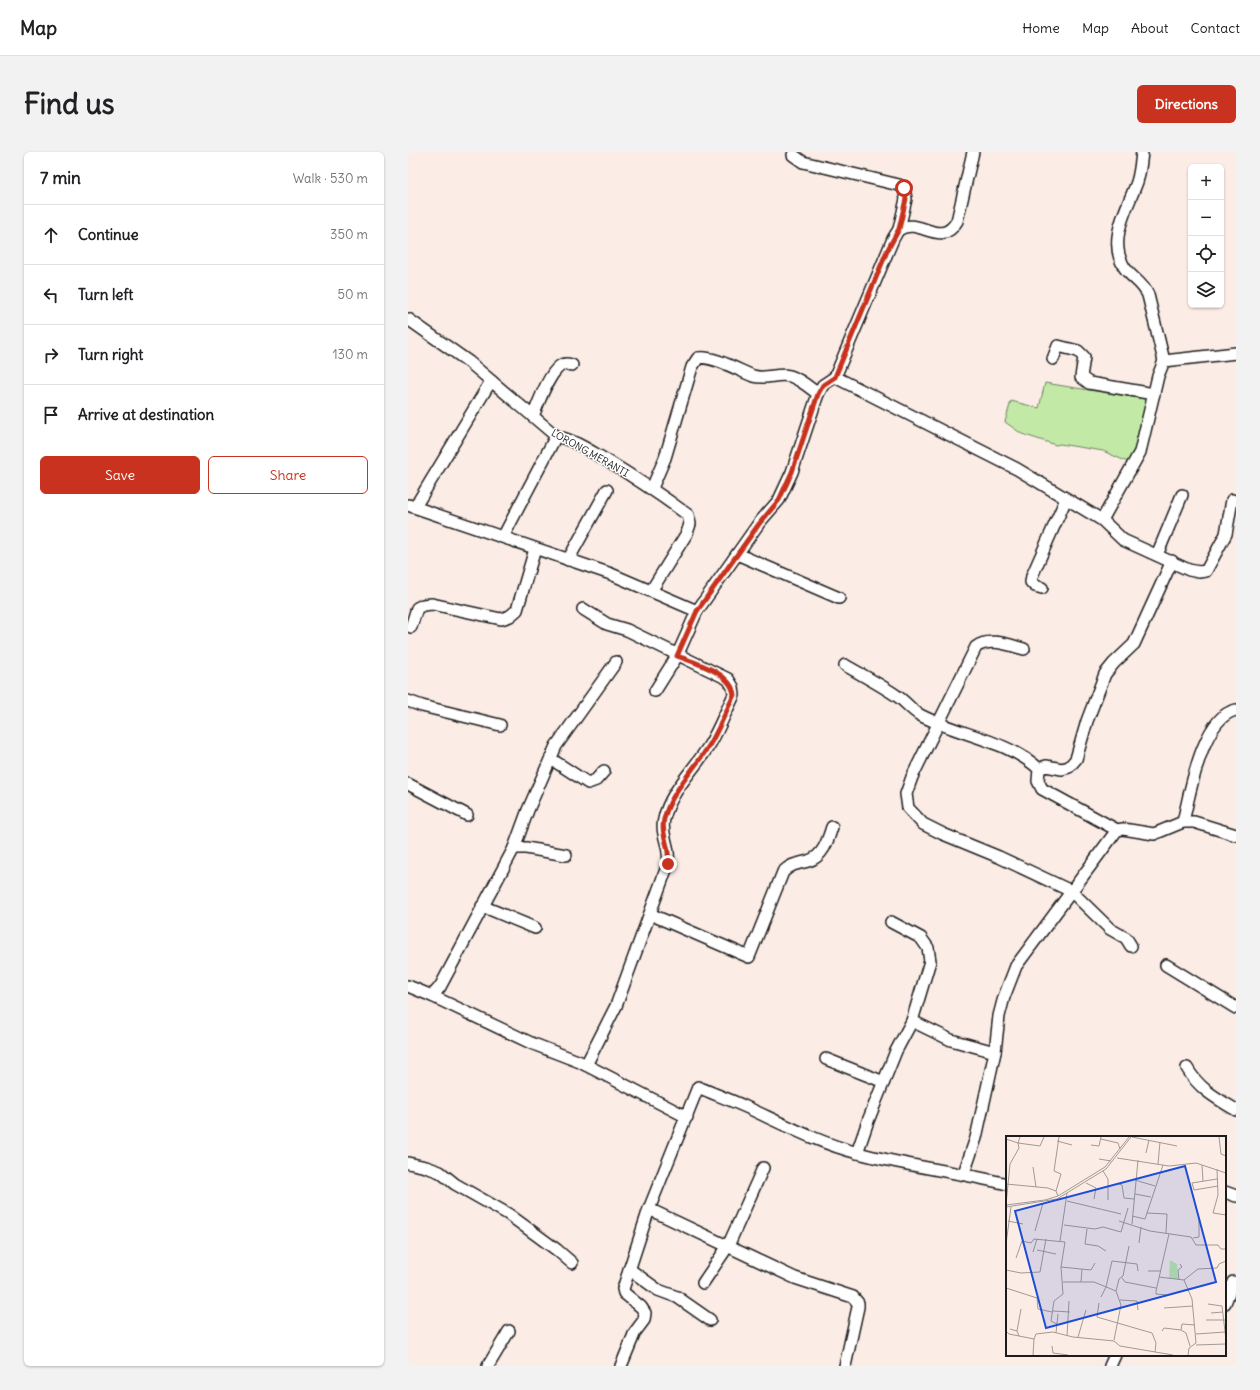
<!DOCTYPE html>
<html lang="en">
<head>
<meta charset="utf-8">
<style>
  :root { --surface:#fff; --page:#f2f2f2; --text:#202124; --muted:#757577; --line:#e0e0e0; --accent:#c8321e }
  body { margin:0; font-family:Delius,sans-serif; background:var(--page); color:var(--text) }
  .controls { position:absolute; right:12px; top:12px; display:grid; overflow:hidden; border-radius:6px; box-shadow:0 1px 3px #0004 }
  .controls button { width:36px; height:36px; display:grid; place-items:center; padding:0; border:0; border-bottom:1px solid var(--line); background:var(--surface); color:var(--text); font:20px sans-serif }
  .stop { position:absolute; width:12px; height:12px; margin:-9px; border:3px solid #c8321e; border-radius:50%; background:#fff }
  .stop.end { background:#c8321e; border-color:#fff; box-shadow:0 1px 4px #0008 }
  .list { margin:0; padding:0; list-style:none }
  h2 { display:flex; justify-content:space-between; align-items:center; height:52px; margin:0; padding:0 16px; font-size:17px }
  h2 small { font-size:13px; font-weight:400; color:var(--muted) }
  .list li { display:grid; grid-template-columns:26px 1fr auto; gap:12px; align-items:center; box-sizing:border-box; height:60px; padding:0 16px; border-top:1px solid var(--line) }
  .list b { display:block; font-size:15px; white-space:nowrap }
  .list em { font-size:13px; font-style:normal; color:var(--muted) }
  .actions { display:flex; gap:8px; padding:12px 16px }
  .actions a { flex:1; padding:9px 0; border:1px solid var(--accent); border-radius:6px; text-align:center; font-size:14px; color:var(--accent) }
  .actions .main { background:var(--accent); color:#fff }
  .icon { flex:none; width:22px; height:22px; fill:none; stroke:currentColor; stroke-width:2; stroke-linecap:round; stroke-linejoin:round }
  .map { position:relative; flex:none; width:828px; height:1214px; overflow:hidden; border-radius:6px }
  header { display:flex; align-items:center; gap:24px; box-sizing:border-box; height:56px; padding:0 20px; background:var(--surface); border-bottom:1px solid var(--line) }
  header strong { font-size:19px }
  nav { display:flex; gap:22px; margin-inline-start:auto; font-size:14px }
  .intro { display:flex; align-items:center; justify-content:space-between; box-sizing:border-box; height:96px; padding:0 24px }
  h1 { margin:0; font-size:28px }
  .button { padding:10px 18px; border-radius:6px; background:var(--accent); color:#fff; font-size:14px; font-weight:700 }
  main { display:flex; gap:24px; padding:0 24px }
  aside { flex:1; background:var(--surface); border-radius:6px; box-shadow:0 1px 3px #0004 }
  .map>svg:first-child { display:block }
</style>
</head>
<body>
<header>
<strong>Map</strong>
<nav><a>Home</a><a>Map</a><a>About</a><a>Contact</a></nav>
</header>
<div class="intro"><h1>Find us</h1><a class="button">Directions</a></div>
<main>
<aside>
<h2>7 min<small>Walk · 530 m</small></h2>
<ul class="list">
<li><svg class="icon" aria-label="ahead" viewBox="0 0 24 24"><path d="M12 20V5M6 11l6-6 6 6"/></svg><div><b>Continue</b></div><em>350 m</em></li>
<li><svg class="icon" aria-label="left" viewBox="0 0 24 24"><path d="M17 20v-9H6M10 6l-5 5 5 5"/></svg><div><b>Turn left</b></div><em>50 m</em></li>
<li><svg class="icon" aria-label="right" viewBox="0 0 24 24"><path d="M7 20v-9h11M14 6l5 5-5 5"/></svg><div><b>Turn right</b></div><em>130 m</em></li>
<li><svg class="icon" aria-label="arrive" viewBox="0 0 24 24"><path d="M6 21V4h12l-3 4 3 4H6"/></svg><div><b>Arrive at destination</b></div></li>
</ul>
<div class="actions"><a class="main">Save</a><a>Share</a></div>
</aside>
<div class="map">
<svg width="828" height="1214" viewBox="0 0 828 1214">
  <rect width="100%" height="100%" fill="#fcece6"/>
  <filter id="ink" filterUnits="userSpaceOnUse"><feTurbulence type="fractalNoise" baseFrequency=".025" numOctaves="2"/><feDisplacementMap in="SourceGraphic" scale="8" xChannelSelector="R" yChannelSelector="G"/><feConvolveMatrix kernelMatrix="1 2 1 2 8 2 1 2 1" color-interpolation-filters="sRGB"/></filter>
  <g filter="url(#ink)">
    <polygon fill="#c2eaa6" stroke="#6f8361" points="637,231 737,247 740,251 724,312 695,299 652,292 648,293 614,282 597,270 603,249 631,256"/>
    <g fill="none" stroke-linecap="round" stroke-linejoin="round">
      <defs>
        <g id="minor">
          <path d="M 734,0 C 733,10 732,21 729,30 C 720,55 700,86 715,113 C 721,125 734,129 740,143 L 756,209"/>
          <polyline points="385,3 395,10 491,33 496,36 498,47 491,77"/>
          <path d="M 0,167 L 61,210 L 148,284 C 166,288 182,299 198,308 C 226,325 253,343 280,363 L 282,372 L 279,381 L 243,439"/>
          <polyline points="645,207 650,194 670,199 676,205 673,225 681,231 746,242"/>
          <polyline points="427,225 609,317 694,368 715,388 781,418 791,420 798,419 818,382 824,348"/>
          <path d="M 125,264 C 131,250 140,223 152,214 C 156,211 160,212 164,213"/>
          <path d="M 244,336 L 257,306 L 284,215 L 290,206 C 304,203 330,218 345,224 C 357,228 369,221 382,224 C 392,227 402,236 410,242"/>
          <polyline points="0,353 203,422 289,459"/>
          <polyline points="7,355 83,229"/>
          <polyline points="694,368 732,300 750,224 756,209 828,201"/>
          <polyline points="95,385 148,284"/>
          <polyline points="329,402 431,446"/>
          <polyline points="749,403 774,343"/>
          <polyline points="160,408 199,338"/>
          <polyline points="634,436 627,434 623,430 624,424 658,347"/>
          <path d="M 175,457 L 199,472 L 219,478 L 320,527 L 325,535 L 326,543 C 318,559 311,577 302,592 C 287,617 262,639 256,667 C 252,683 263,694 260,712 L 208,854 L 178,913"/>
          <polyline points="3,475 9,456 15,453 24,452 93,467 102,464 109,458 127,397"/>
          <path d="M 616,497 C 601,493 581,485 568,495 L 504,625 L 498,642 L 500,656 L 515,672 L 535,682 L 591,705 L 663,739 L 702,777 L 718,786 L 723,794"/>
          <path d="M 437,513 C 454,523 473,533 489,544 C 498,550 502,557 512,563 C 548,582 602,589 631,617 L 630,629 L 634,637 L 709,678"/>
          <path d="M 247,539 L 269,504 L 289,459 L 351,371 L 371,348 L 384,320 L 410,242 L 415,233 L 427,225 L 485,87 C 487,84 489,79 492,77 C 512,65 533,97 549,69 L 565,0"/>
          <polyline points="0,549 14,554 92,573"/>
          <polyline points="143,607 180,631 188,628 196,619"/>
          <polyline points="631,617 638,614 654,617 661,615 668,607 679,569 697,522 706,511 726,492 764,409"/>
          <polyline points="0,632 59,663"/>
          <path d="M 775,670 C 782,641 794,565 828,558"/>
          <polyline points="106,696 118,696 158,703"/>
          <polyline points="74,754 127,776"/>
          <path d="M 242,762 L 341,805 L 375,720 C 383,712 389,712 400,709 C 415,705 420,688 424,675"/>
          <polyline points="758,813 828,856"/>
          <polyline points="0,834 24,844 123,891 172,910 279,965"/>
          <polyline points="24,844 32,835 106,696 120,658 148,594 208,510"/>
          <polyline points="504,869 543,888 587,900"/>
          <polyline points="418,907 476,930"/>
          <path d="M 779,916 C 790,936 808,946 828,958"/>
          <polyline points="449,1001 460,969 488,899 504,869 522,809 520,796 513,786 483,770"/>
          <polyline points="0,1011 18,1015 32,1020 47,1032 100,1062 149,1098 164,1111"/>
          <polyline points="556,1021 568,986 587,900 591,864 596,845 608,814 709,678 715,677 746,682 775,670 786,670 828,683"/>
          <polyline points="817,1040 828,1044"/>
          <polyline points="241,1057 387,1126 445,1145 450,1151 450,1155 437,1214"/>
          <polyline points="221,1117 250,1138 269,1145 302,1168"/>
          <polyline points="295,1131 320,1094 355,1016"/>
          <polyline points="817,1151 825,1130"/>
          <polyline points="80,1214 101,1179"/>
          <path d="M 213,1214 L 227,1180 L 236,1168 L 237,1161 L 233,1155 L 216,1141 L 215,1137 L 241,1057 L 290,935 C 306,942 323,948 338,955 C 375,972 411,991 450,1001 C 499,1014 550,1020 599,1032"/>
          <polyline points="702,1214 707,1203"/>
        </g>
      </defs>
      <use href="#minor" stroke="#1c1c1c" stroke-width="14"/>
      <use href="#minor" stroke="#fff" stroke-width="11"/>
    </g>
  </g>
  <g fill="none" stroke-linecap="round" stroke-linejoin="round" filter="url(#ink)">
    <path stroke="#c8321e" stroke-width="5" d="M 260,712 C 263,694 252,683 256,667 C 263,639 287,617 302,592 C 311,577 318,559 326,543 C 324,521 288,511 269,504 L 289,459 L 351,372 L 371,348 L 384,320 L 410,242 L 415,233 L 427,225 L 479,99 L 491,77 L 498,47 L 496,36"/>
  </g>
  <g text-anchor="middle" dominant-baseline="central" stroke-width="3" stroke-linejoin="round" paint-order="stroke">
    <g font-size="10" fill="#1c1c1c" stroke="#fff">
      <text transform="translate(182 301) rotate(29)">LORONG MERANTI</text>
    </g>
  </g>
  <g transform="translate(598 984)">
    <rect width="220" height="220" fill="#fcece6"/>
    <path d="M 164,124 L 171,128 L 172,143 L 163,143 Z" fill="#c2eaa6"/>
    <path fill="none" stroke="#a29995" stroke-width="1" d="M 14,1 L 12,7 L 34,10 L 38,1M 126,1 L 171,10M 213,1 L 215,18 L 220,20M 0,3 L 12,7 L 13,12 L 4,28 L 0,69M 95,3 L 112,7 L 114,13M 51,5 L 66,9M 85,9 L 93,10 L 95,1M 140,17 L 143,4M 111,22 L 163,30 L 190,27 L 220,37M 93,23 L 105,25M 152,28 L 154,6M 196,29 L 197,45M 27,31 L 30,51M 211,33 L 212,59 L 207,77 L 220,79M 97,35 L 102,43 L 102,64M 211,43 L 186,47 L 188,54 L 212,50M 129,44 L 149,50M 80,47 L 90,52 L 88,63M 0,48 L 42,52 L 50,55 L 52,60M 113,48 L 116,49 L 118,62 L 128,63M 50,55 L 55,38 L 48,35 L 53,1M 129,58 L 145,61M 61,65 L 115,78M 0,69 L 39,64 L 52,60 L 99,31 L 123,1M 0,71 L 51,63 L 100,33 L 125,1M 141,77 L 161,78 L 160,97M 126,80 L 139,83 L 157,29M 2,85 L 17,88M 113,85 L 144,95 L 185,101 L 190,109 L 212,109 L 215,113 L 220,113M 126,88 L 132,24M 58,89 L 89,93 L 97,91 L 115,96 L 122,72M 81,93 L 79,108 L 92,110 L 100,115M 29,95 L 37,67M 187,102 L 193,101 L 193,84M 54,105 L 61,57M 133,107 L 135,91M 0,108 L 5,71M 31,114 L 50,118M 27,116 L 31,103M 10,122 L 16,105 L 25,107 L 28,103 L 59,106 L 55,131 L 57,158 L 48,165 L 45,185 L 51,188M 55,131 L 85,134 L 89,127M 0,134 L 15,137 L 34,136 L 40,103M 142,135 L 155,135M 153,141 L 178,144 L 186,163 L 190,207 L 183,212 L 182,219M 116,142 L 119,146 L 150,152M 173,144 L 172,134 L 176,131 L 174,128M 178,144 L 192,133 L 211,132 L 213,128 L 220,125M 57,146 L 88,146 L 110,155 L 115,169 L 108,204M 75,146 L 76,133M 0,152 L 31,162 L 32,173 L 46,176M 110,155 L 113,143 L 117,140 L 123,110M 161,159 L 150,158 L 150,155 L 163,98M 95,161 L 100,151 L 106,125 L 131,128 L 132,135M 114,164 L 131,165 L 132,174M 93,167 L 91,181 L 146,197 L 150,207 L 149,216M 202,168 L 216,170 L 220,204M 158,172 L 187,170M 47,175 L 64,176M 205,177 L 217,176M 200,184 L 220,184M 4,193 L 11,195 L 13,200M 175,194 L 176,188 L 189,189M 0,195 L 3,198 L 28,203 L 27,219M 11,195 L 15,173M 156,195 L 158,192 L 175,194 L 180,197 L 184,210M 50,197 L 52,178M 190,198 L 219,196M 61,200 L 63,165M 72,201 L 80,174M 28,203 L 30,198 L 47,196 L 67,201 L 108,205 L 114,210 L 167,219M 190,209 L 220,208M 46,210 L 47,217 L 62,219"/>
    <path fill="#1d4ed8" fill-opacity="0.15" stroke="#1d4ed8" stroke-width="2" d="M 179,30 L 210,146 L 40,192 L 9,75 Z"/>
    <rect width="220" height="220" fill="none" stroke="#1c1c1c" stroke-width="2"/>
  </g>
</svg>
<div class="controls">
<button>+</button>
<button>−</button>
<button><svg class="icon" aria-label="locate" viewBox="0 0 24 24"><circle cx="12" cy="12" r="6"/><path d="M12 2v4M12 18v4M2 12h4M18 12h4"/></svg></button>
<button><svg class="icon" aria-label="layers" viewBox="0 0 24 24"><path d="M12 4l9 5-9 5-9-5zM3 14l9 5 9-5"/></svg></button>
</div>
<div class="stop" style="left:496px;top:36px"></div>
<div class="stop end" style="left:260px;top:712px"></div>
</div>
</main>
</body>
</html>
